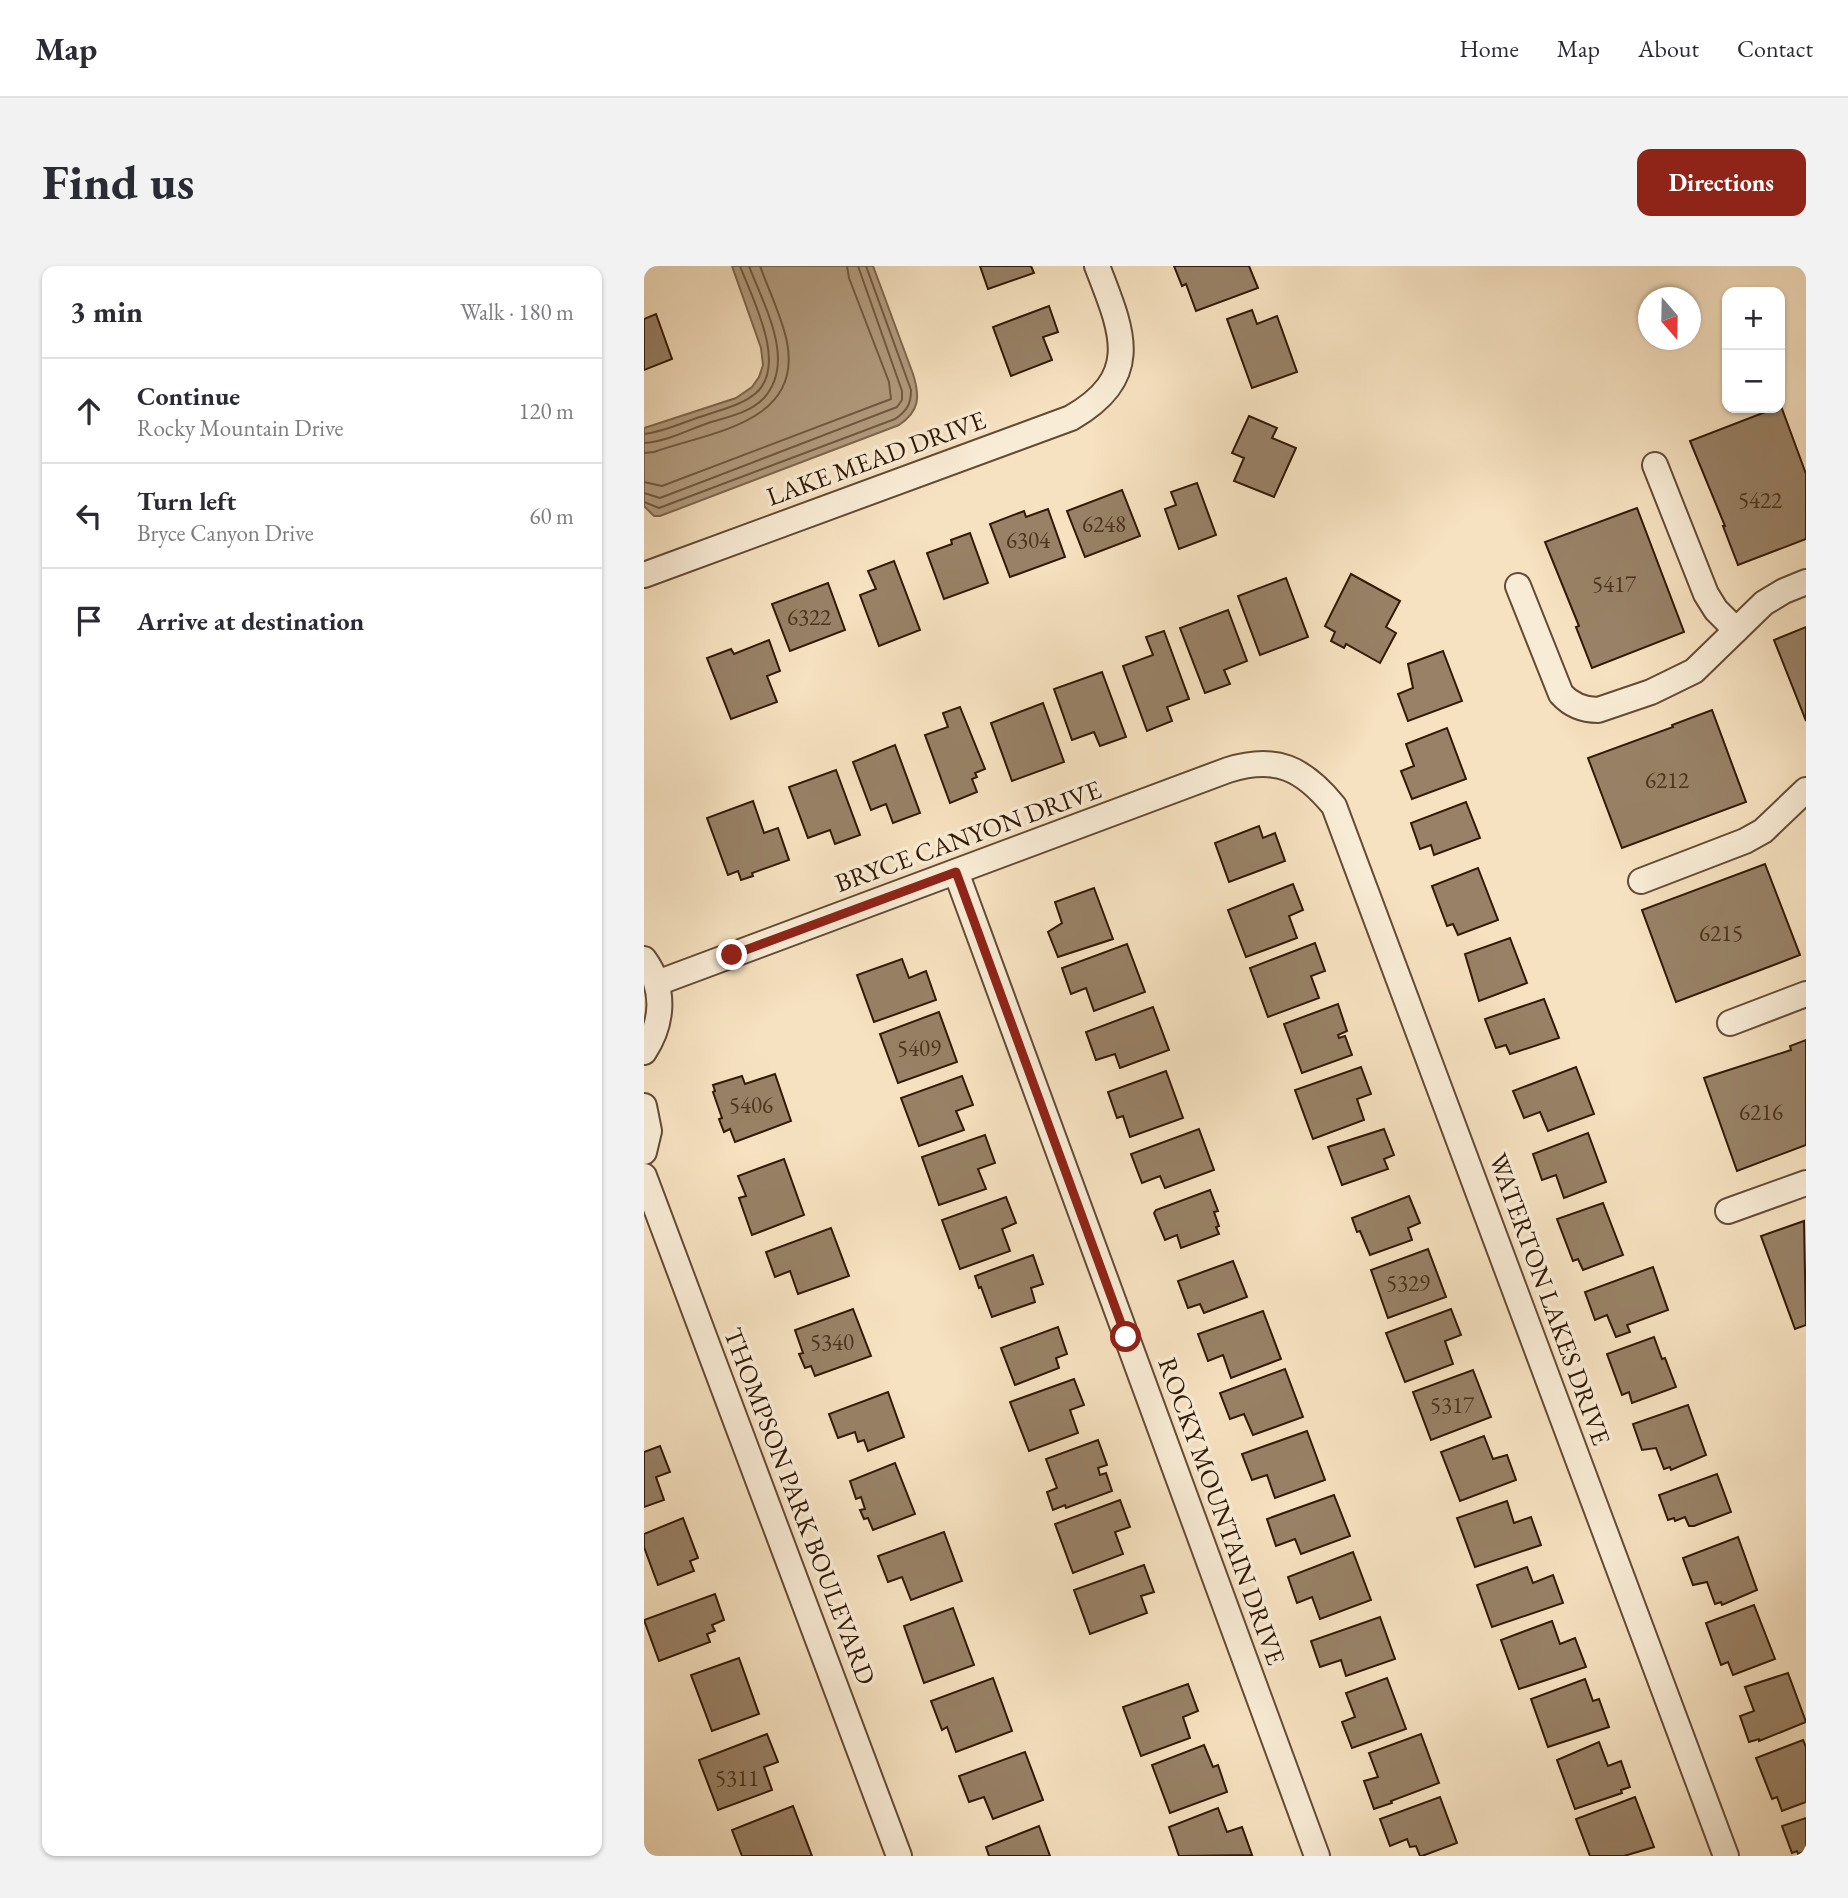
<!DOCTYPE html>
<html lang="en">
<head>
<meta charset="utf-8">
<style>
  :root { --surface:#fff; --page:#f2f2f3; --text:#2b2b33; --muted:#7c7c81; --line:#e1e1e2; --accent:#8f2418 }
  body { margin:0; font-family:"EB Garamond",serif; background:var(--page); color:var(--text) }
  .controls { position:absolute; right:21px; top:21px; display:grid; overflow:hidden; border-radius:14px; box-shadow:0 2px 5px #0004 }
  .controls button { width:63px; height:63px; display:grid; place-items:center; padding:0; border:0; border-bottom:2px solid var(--line); background:var(--surface); color:var(--text); font:35px sans-serif }
  .compass { position:absolute; left:994px; top:21px; width:63px; height:63px; border-radius:50%; background:var(--surface); box-shadow:0 2px 5px #0004; rotate:160deg }
  .stop { position:absolute; width:21px; height:21px; margin:-16px; border:5px solid #8f2418; border-radius:50%; background:#fff }
  .stop.end { background:#8f2418; border-color:#fff; box-shadow:0 2px 7px #0008 }
  .list { margin:0; padding:0; list-style:none }
  h2 { display:flex; justify-content:space-between; align-items:center; height:91px; margin:0; padding:0 28px; font-size:30px }
  h2 small { font-size:23px; font-weight:400; color:var(--muted) }
  .list li { display:grid; grid-template-columns:46px 1fr auto; gap:21px; align-items:center; box-sizing:border-box; height:105px; padding:0 28px; border-top:2px solid var(--line) }
  .list b { display:block; font-size:26px; white-space:nowrap }
  .list p { margin:0; font-size:23px; white-space:nowrap; color:var(--muted) }
  .list em { font-size:23px; font-style:normal; color:var(--muted) }
  .icon { flex:none; width:38px; height:38px; fill:none; stroke:currentColor; stroke-width:2; stroke-linecap:round; stroke-linejoin:round }
  .map { position:relative; flex:none; width:1162px; height:1590px; overflow:hidden; border-radius:14px }
  header { display:flex; align-items:center; gap:42px; box-sizing:border-box; height:98px; padding:0 35px; background:var(--surface); border-bottom:2px solid var(--line) }
  header strong { font-size:33px }
  nav { display:flex; gap:38px; margin-inline-start:auto; font-size:24px }
  .intro { display:flex; align-items:center; justify-content:space-between; box-sizing:border-box; height:168px; padding:0 42px }
  h1 { margin:0; font-size:49px }
  .button { padding:18px 32px; border-radius:14px; background:var(--accent); color:#fff; font-size:24px; font-weight:700 }
  main { display:flex; gap:42px; padding:0 42px }
  aside { flex:1; background:var(--surface); border-radius:14px; box-shadow:0 2px 5px #0004 }
  .map>svg:first-child { display:block }
</style>
</head>
<body>
<header>
<strong>Map</strong>
<nav><a>Home</a><a>Map</a><a>About</a><a>Contact</a></nav>
</header>
<div class="intro"><h1>Find us</h1><a class="button">Directions</a></div>
<main>
<aside>
<h2>3 min<small>Walk · 180 m</small></h2>
<ul class="list">
<li><svg class="icon" aria-label="ahead" viewBox="0 0 24 24"><path d="M12 20V5M6 11l6-6 6 6"/></svg><div><b>Continue</b><p>Rocky Mountain Drive</p></div><em>120 m</em></li>
<li><svg class="icon" aria-label="left" viewBox="0 0 24 24"><path d="M17 20v-9H6M10 6l-5 5 5 5"/></svg><div><b>Turn left</b><p>Bryce Canyon Drive</p></div><em>60 m</em></li>
<li><svg class="icon" aria-label="arrive" viewBox="0 0 24 24"><path d="M6 21V4h12l-3 4 3 4H6"/></svg><div><b>Arrive at destination</b></div></li>
</ul>
</aside>
<div class="map">
<svg width="1162" height="1590" viewBox="0 0 1162 1590">
  <rect width="100%" height="100%" fill="#f6e1c0"/>
  <filter id="stains"><feTurbulence type="fractalNoise" baseFrequency=".00286" numOctaves="4"/><feColorMatrix values="0 0 0 0 .2 0 0 0 0 .09 0 0 0 0 .02 0 0 0 .5 -.17"/></filter>
  <radialGradient id="worn" r=".72"><stop offset=".6" stop-color="#630" stop-opacity="0"/><stop offset="1" stop-color="#630" stop-opacity=".3"/></radialGradient>
  <path fill="#b39d80" stroke="#7f684f" stroke-width="2" d="M 88,0 L 229,0 L 269,108 C 276,130 276,145 255,159 L 16,250 L 10,250 L 0,240 L 0,162 L 92,132 L 108,121 L 115,111 L 119,99 L 117,82 Z"/>
  <g fill="none" stroke-linecap="round" stroke-linejoin="round">
    <g stroke="#725b42" stroke-width="2">
      <path d="M 0,168 C 20,166 42,155 62,149 C 79,143 98,139 112,127 C 144,99 108,32 96,0"/>
      <path d="M 0,177 C 22,176 46,163 67,156 C 85,151 107,146 120,132 C 153,95 119,38 105,0"/>
      <path d="M 0,187 L 10,186 C 65,166 159,158 143,76 C 138,51 125,25 116,0"/>
      <polyline points="0,216 18,220 247,133 245,116 205,12 203,0"/>
      <polyline points="0,227 16,232 253,141 258,134 258,125 214,0"/>
      <path d="M 0,236 L 15,242 L 251,153 C 263,145 267,138 267,124 L 222,0"/>
    </g>
  </g>
  <g fill="#988166" stroke="#321905" stroke-width="2">
    <polygon points="336,0 387,0 390,7 344,23"/>
    <polygon points="530,0 605,0 614,22 552,45 542,18 538,20"/>
    <polygon points="405,40 414,66 399,71 408,94 367,110 349,61"/>
    <polygon points="608,44 613,58 633,50 653,106 608,122 583,53"/>
    <polygon points="12,48 28,93 0,104 0,53"/>
    <polygon points="1137,140 1162,208 1162,273 1094,299 1079,260 1081,260 1046,175"/>
    <polygon points="605,150 633,162 628,172 652,182 630,231 590,215 600,192 588,187"/>
    <polygon points="553,217 572,269 535,283 521,243 532,239 527,226"/>
    <polygon points="478,224 496,270 441,291 423,245"/>
    <polygon points="993,242 1040,366 948,402 932,361 935,360 901,276"/>
    <polygon points="404,243 421,291 366,311 346,258 380,245 382,251"/>
    <polygon points="326,267 344,317 300,333 283,287 308,278 307,274"/>
    <polygon points="250,295 276,364 235,380 216,329 232,323 224,305"/>
    <polygon points="707,308 756,335 742,361 752,367 736,397 702,378 700,382 687,375 691,366 681,360"/>
    <polygon points="642,312 664,371 616,389 594,330"/>
    <polygon points="184,317 201,364 146,385 128,338"/>
    <polygon points="584,344 603,395 580,404 586,418 561,427 536,362"/>
    <polygon points="1162,361 1162,455 1130,374"/>
    <polygon points="520,365 545,433 523,441 528,455 503,465 479,400 509,389 502,371"/>
    <polygon points="125,374 136,405 123,410 133,436 87,453 63,392 87,383 90,388"/>
    <polygon points="799,385 818,435 764,455 754,428 769,422 764,398"/>
    <polygon points="458,406 482,471 456,480 450,466 428,474 410,423"/>
    <polygon points="399,437 420,496 368,515 347,457"/>
    <polygon points="316,441 341,503 331,507 333,511 328,513 333,526 306,537 281,469 304,461 299,447"/>
    <polygon points="1068,444 1102,536 978,582 944,492 1029,461 1028,459"/>
    <polygon points="803,462 822,513 768,533 757,505 770,500 762,478"/>
    <polygon points="251,479 276,547 249,557 242,538 227,544 209,496"/>
    <polygon points="192,504 216,569 191,578 186,564 164,572 145,521"/>
    <polygon points="109,535 120,567 134,562 145,594 108,607 109,610 97,614 94,605 84,609 63,552"/>
    <polygon points="822,536 836,572 790,589 787,579 776,583 767,557"/>
    <polygon points="615,560 619,572 631,567 641,595 585,616 571,577"/>
    <polygon points="1121,598 1156,689 1032,736 998,644"/>
    <polygon points="834,602 854,654 814,669 809,658 803,660 788,620"/>
    <polygon points="649,618 659,644 645,650 653,672 602,691 584,644"/>
    <polygon points="450,622 469,673 414,691 404,666 418,657 411,636"/>
    <polygon points="866,672 883,717 835,735 821,688"/>
    <polygon points="671,677 681,705 667,710 675,732 624,751 606,702"/>
    <polygon points="483,678 501,726 450,745 442,722 427,728 418,702"/>
    <polygon points="258,693 265,712 282,705 292,734 230,756 213,709"/>
    <polygon points="900,733 915,772 866,788 862,779 852,782 841,753"/>
    <polygon points="694,738 703,765 694,769 695,772 701,770 708,789 658,807 640,758"/>
    <polygon points="509,741 525,784 476,802 471,788 452,794 442,766"/>
    <polygon points="295,746 313,796 254,817 236,768"/>
    <polygon points="1162,774 1162,879 1093,905 1060,812 1147,784 1146,780"/>
    <polygon points="717,801 727,828 713,833 720,854 669,873 651,824"/>
    <polygon points="932,801 950,848 904,865 896,846 880,852 869,825"/>
    <polygon points="522,805 539,852 486,871 479,850 473,852 464,826"/>
    <polygon points="131,808 147,855 91,876 86,863 80,866 75,853 78,852 69,826 71,825 69,819 98,810 101,818"/>
    <polygon points="318,810 329,839 312,845 320,864 275,880 257,832"/>
    <polygon points="555,863 570,904 521,922 516,910 498,917 487,888"/>
    <polygon points="740,863 750,889 740,893 744,903 698,919 684,881"/>
    <polygon points="944,867 962,916 920,932 912,909 898,914 889,888"/>
    <polygon points="341,869 351,897 334,903 342,923 295,939 278,891"/>
    <polygon points="140,893 160,949 108,969 95,932 102,930 94,910"/>
    <polygon points="566,924 574,945 570,946 575,960 572,961 575,968 537,982 533,969 521,974 510,947 512,944"/>
    <polygon points="765,930 776,957 764,962 768,974 726,989 716,965 713,966 708,952"/>
    <polygon points="362,931 372,957 358,963 366,985 316,1003 298,954"/>
    <polygon points="959,937 979,989 939,1004 934,993 929,995 913,953"/>
    <polygon points="1160,955 1162,1059 1151,1063 1117,970"/>
    <polygon points="187,962 205,1010 154,1028 146,1005 131,1011 122,986"/>
    <polygon points="784,983 802,1031 744,1052 727,1004"/>
    <polygon points="389,989 399,1018 387,1022 391,1036 348,1051 337,1021 335,1022 331,1010"/>
    <polygon points="589,995 603,1031 560,1047 556,1038 544,1042 534,1015"/>
    <polygon points="1009,1001 1024,1044 983,1059 986,1066 972,1071 963,1049 951,1054 941,1026"/>
    <polygon points="209,1043 227,1090 171,1110 167,1100 161,1102 155,1088 159,1087 151,1064"/>
    <polygon points="807,1043 817,1069 801,1075 809,1098 761,1116 742,1067"/>
    <polygon points="619,1045 637,1093 587,1112 579,1089 564,1095 554,1068"/>
    <polygon points="414,1061 423,1088 412,1092 415,1102 371,1119 357,1082"/>
    <polygon points="1010,1071 1018,1093 1021,1092 1032,1121 988,1137 985,1126 978,1129 963,1088"/>
    <polygon points="641,1103 659,1151 609,1169 600,1148 586,1153 576,1127"/>
    <polygon points="829,1104 847,1151 787,1174 769,1126"/>
    <polygon points="430,1113 440,1139 426,1144 434,1167 385,1185 366,1136"/>
    <polygon points="244,1126 260,1171 224,1185 220,1174 214,1176 211,1166 194,1172 185,1148"/>
    <polygon points="1044,1139 1062,1189 1027,1204 1026,1201 1020,1203 1012,1182 998,1184 989,1158"/>
    <polygon points="663,1165 681,1214 631,1232 623,1209 608,1214 598,1188"/>
    <polygon points="840,1170 849,1193 863,1189 872,1214 816,1235 797,1186"/>
    <polygon points="454,1174 463,1199 454,1202 456,1209 462,1207 468,1225 422,1242 421,1239 409,1244 403,1226 413,1222 402,1193"/>
    <polygon points="16,1180 26,1206 12,1211 20,1234 0,1241 0,1186"/>
    <polygon points="251,1197 271,1248 229,1264 224,1252 220,1253 216,1244 221,1243 217,1231 212,1233 206,1215"/>
    <polygon points="1073,1208 1087,1246 1050,1260 1045,1260 1041,1251 1031,1255 1030,1252 1024,1254 1015,1229"/>
    <polygon points="690,1229 706,1270 657,1288 651,1273 632,1280 623,1253"/>
    <polygon points="476,1234 486,1261 471,1266 479,1288 429,1307 411,1258"/>
    <polygon points="863,1235 870,1257 887,1251 897,1279 831,1301 813,1252"/>
    <polygon points="39,1252 54,1292 46,1295 50,1305 14,1319 0,1281 0,1268"/>
    <polygon points="300,1266 318,1315 267,1334 258,1311 244,1316 234,1290"/>
    <polygon points="1094,1271 1113,1324 1078,1339 1077,1336 1071,1338 1063,1316 1049,1319 1039,1292"/>
    <polygon points="709,1286 727,1334 676,1353 668,1331 653,1337 644,1311"/>
    <polygon points="500,1299 510,1326 497,1330 503,1347 446,1368 430,1324"/>
    <polygon points="883,1301 889,1317 909,1309 919,1337 848,1361 833,1319"/>
    <polygon points="71,1328 80,1354 68,1359 71,1365 63,1368 66,1376 15,1395 0,1354"/>
    <polygon points="1110,1339 1131,1393 1089,1409 1084,1396 1077,1399 1062,1357"/>
    <polygon points="309,1342 330,1399 280,1417 260,1360"/>
    <polygon points="736,1351 751,1393 702,1410 697,1394 676,1401 667,1375"/>
    <polygon points="908,1355 916,1378 931,1372 942,1401 875,1423 857,1374"/>
    <polygon points="95,1392 115,1448 68,1465 47,1409"/>
    <polygon points="1144,1407 1162,1456 1115,1475 1115,1473 1105,1476 1096,1450 1110,1445 1101,1421"/>
    <polygon points="349,1412 368,1465 312,1486 303,1461 298,1464 287,1435"/>
    <polygon points="743,1412 762,1463 708,1482 698,1456 711,1451 702,1427"/>
    <polygon points="941,1413 949,1435 955,1433 965,1461 904,1481 887,1433"/>
    <polygon points="544,1418 554,1445 539,1451 546,1472 497,1490 479,1441"/>
    <polygon points="123,1468 134,1496 120,1501 128,1524 74,1544 55,1494"/>
    <polygon points="777,1468 795,1517 747,1535 748,1537 730,1543 720,1515 734,1511 725,1487"/>
    <polygon points="1159,1474 1162,1481 1162,1536 1138,1545 1133,1531 1128,1533 1112,1492"/>
    <polygon points="955,1476 964,1500 977,1495 986,1521 977,1524 978,1527 931,1543 913,1494"/>
    <polygon points="560,1479 569,1501 574,1499 583,1526 526,1547 508,1499"/>
    <polygon points="381,1486 399,1534 349,1553 340,1531 325,1536 315,1510"/>
    <polygon points="796,1531 813,1577 778,1590 776,1590 772,1580 766,1581 763,1573 746,1580 736,1553"/>
    <polygon points="991,1531 1010,1581 980,1590 946,1590 932,1553"/>
    <polygon points="149,1540 168,1590 98,1590 88,1564"/>
    <polygon points="574,1542 583,1566 598,1561 608,1589 535,1590 525,1561"/>
    <polygon points="1162,1552 1162,1585 1154,1588 1153,1585 1148,1587 1138,1560"/>
    <polygon points="395,1560 406,1590 345,1590 342,1581"/>
  </g>
  <g fill="none" stroke-linecap="round" stroke-linejoin="round">
    <defs>
      <g id="minor">
        <polyline points="1011,199 1062,328 1072,344 1092,364"/>
        <path d="M 0,309 L 427,152 C 500,110 478,65 453,0"/>
        <path d="M 874,320 L 917,428 C 927,439 939,444 954,444 L 1007,426 L 1050,405 L 1120,337 L 1140,325 L 1162,316"/>
        <polyline points="312,606 673,1590"/>
        <polyline points="997,615 1101,575 1119,565 1162,524"/>
        <path d="M 0,693 C 22,723 19,757 0,786"/>
        <path d="M 13,717 L 584,504 C 632,489 659,502 690,540 L 1082,1590"/>
        <polyline points="1086,757 1162,728"/>
        <polyline points="0,840 5,865 0,886"/>
        <polyline points="0,910 255,1590"/>
        <polyline points="1084,945 1162,917"/>
      </g>
    </defs>
    <use href="#minor" stroke="#634b34" stroke-width="28"/>
    <use href="#minor" stroke="#f9ecd6" stroke-width="24"/>
  </g>
  <g fill="none" stroke-linecap="round" stroke-linejoin="round">
    <polyline stroke="#8f2418" stroke-width="9" points="88,689 312,606 482,1071"/>
  </g>
  <g text-anchor="middle" dominant-baseline="central" stroke-width="7" stroke-linejoin="round" paint-order="stroke">
    <g font-size="23" fill="#4c331d">
      <text x="1116" y="234">5422</text>
      <text x="460" y="258">6248</text>
      <text x="384" y="274">6304</text>
      <text x="970" y="318">5417</text>
      <text x="165" y="351">6322</text>
      <text x="1023" y="514">6212</text>
      <text x="1077" y="667">6215</text>
      <text x="275" y="782">5409</text>
      <text x="107" y="839">5406</text>
      <text x="1117" y="846">6216</text>
      <text x="764" y="1017">5329</text>
      <text x="188" y="1076">5340</text>
      <text x="808" y="1139">5317</text>
      <text x="93" y="1512">5311</text>
    </g>
    <g font-size="26" fill="#321905" stroke="#f9ecd6">
      <text transform="translate(232 192) rotate(-20)">LAKE MEAD DRIVE</text>
      <text transform="translate(324 570) rotate(-20)">BRYCE CANYON DRIVE</text>
      <text transform="translate(906 1033) rotate(70)">WATERTON LAKES DRIVE</text>
      <text transform="translate(156 1240) rotate(69)">THOMPSON PARK BOULEVARD</text>
      <text transform="translate(578 1245) rotate(70)">ROCKY MOUNTAIN DRIVE</text>
    </g>
  </g>
  <rect width="100%" height="100%" filter="url(#stains)"/>
  <rect width="100%" height="100%" fill="url(#worn)"/>
</svg>
<div class="controls">
<button>+</button>
<button>−</button>
</div>
<svg class="compass" viewBox="-18 -18 36 36"><path d="M0-13l5 13h-10z" fill="#e53935"/><path d="M0 13l5-13h-10z" fill="#7c7c81"/></svg>
<div class="stop" style="left:482px;top:1071px"></div>
<div class="stop end" style="left:88px;top:689px"></div>
</div>
</main>
</body>
</html>
